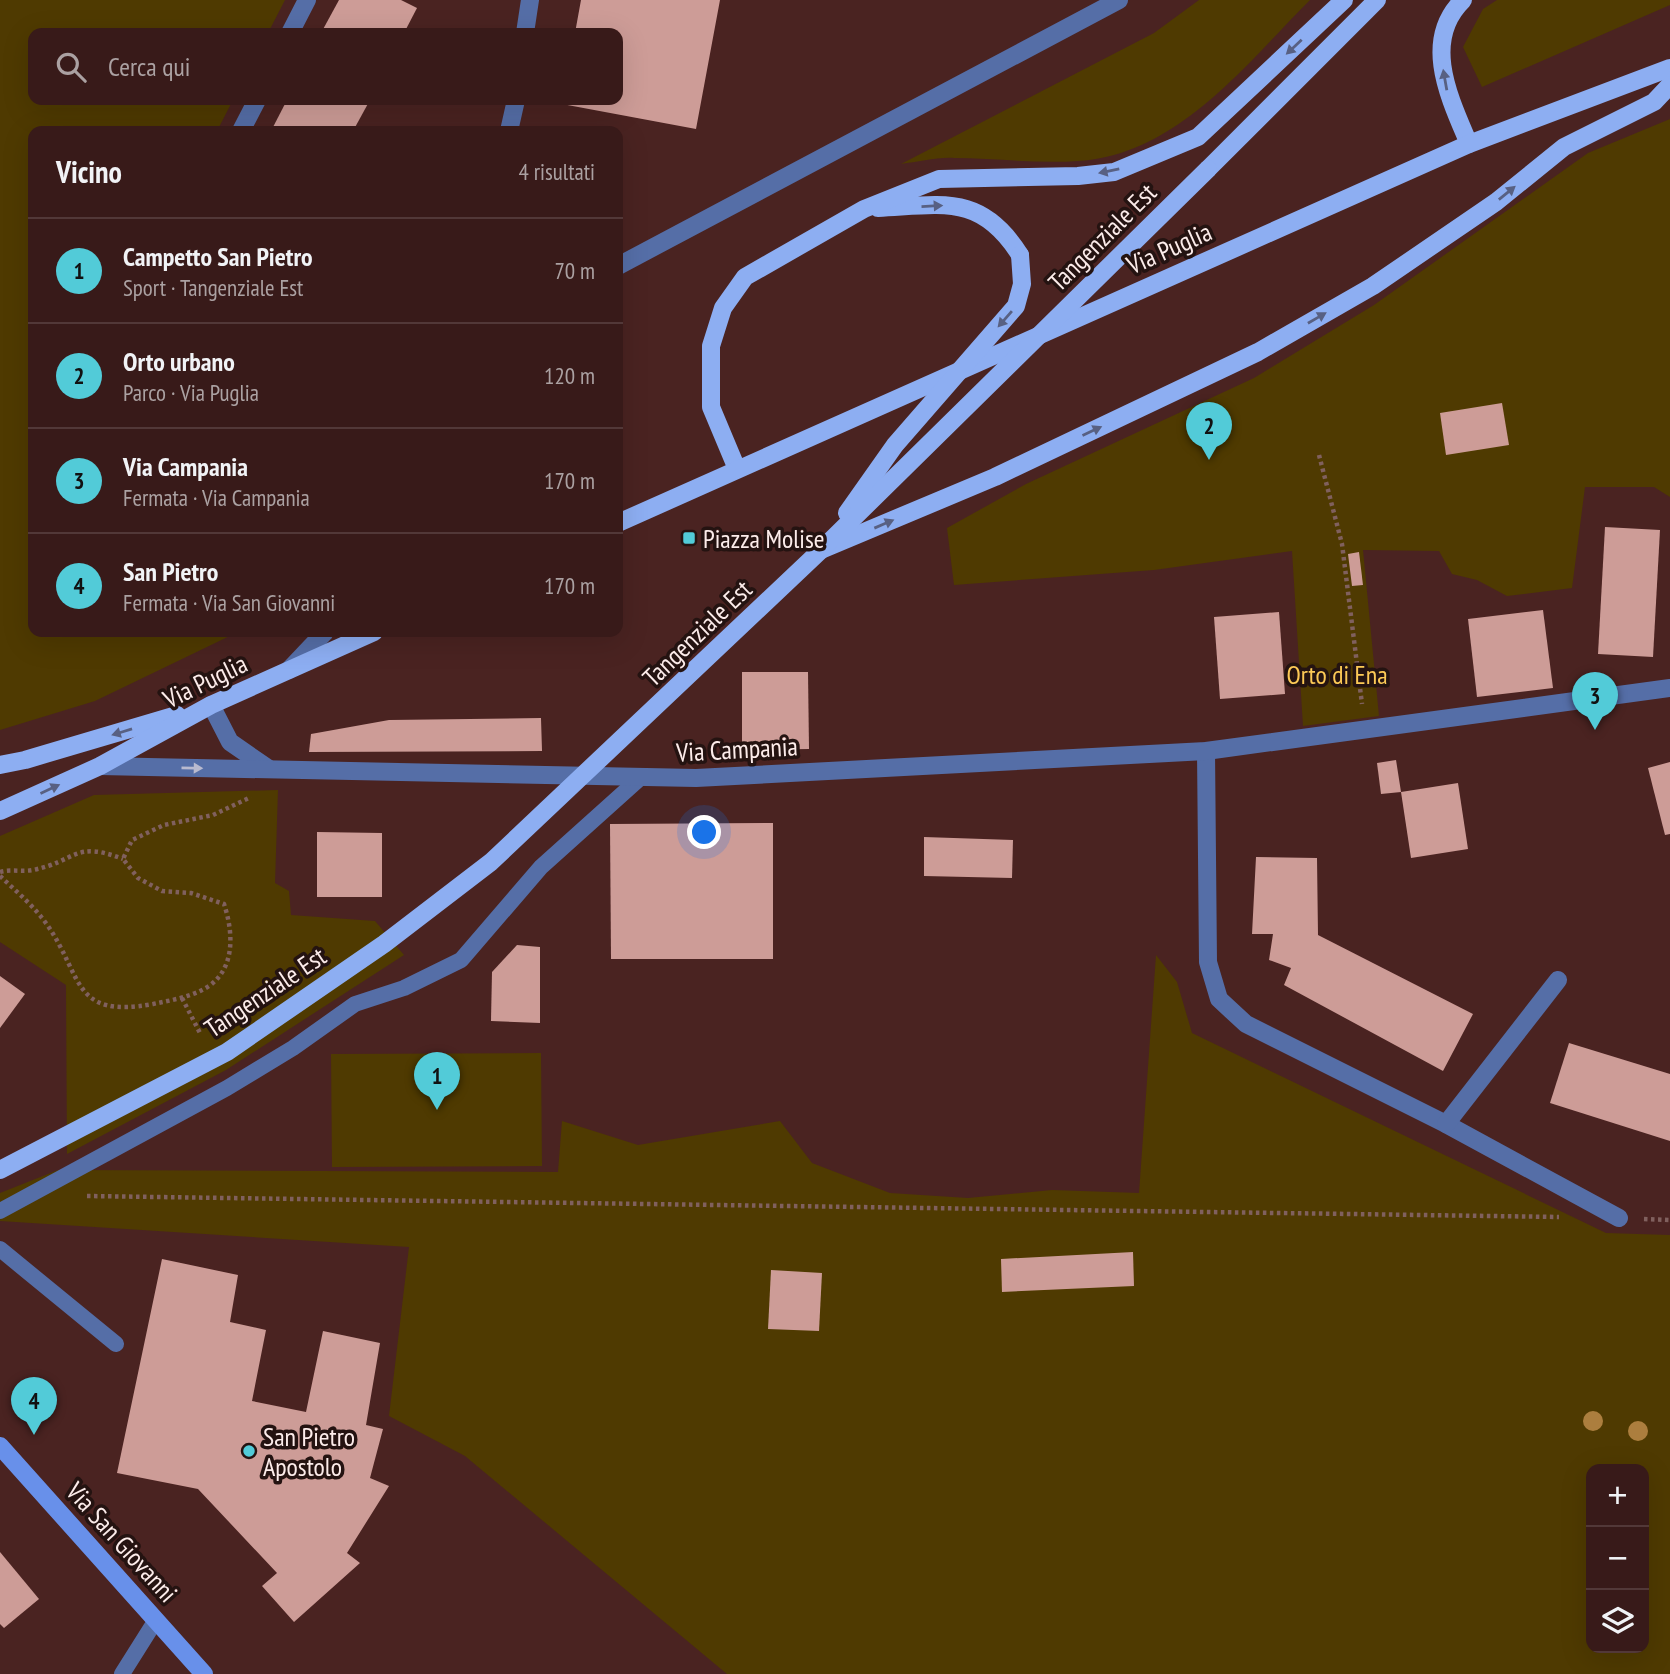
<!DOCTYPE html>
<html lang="it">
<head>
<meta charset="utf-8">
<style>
  :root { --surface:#381a19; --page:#432726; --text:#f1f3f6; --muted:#aba1a2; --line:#523838; --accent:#52cbd8 }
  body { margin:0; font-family:"PT Sans Narrow",sans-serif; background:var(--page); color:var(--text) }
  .controls { position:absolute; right:21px; bottom:21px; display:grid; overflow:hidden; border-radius:14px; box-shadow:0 7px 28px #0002 }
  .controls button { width:63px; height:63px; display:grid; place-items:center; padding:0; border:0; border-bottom:2px solid var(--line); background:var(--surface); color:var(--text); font:35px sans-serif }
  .you { position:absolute; left:705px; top:833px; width:24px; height:24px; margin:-18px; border:5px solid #fff; border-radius:50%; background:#1a73e8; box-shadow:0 0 0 10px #1a73e833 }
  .badge { display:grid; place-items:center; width:46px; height:46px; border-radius:50%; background:var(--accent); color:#111; font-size:23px; font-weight:700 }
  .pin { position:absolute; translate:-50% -58px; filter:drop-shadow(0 2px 4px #0008) }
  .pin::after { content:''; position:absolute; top:37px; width:24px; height:21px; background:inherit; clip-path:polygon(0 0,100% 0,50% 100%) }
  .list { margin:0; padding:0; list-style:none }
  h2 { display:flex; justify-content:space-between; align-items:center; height:91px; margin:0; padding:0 28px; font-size:30px }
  h2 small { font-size:23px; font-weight:400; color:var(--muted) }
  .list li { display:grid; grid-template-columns:46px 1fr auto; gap:21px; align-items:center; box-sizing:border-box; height:105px; padding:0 28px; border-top:2px solid var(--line) }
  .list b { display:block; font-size:26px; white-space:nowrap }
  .list p { margin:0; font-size:23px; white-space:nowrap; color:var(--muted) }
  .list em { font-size:23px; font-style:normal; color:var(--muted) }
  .icon { flex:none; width:38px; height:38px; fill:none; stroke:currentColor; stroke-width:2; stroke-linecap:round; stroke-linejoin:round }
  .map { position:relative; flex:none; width:1670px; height:1674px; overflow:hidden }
  .search { position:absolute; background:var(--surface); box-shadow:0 7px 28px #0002; left:28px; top:28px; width:595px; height:77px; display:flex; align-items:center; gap:18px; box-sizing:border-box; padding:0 24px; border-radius:14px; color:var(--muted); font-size:26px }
  .panel { position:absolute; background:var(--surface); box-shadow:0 7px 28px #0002; left:28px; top:126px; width:595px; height:511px; border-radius:14px }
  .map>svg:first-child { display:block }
</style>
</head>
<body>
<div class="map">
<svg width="1670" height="1674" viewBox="0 0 1670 1674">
  <rect width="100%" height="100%" fill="#4a2321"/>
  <g fill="#4f3a01" fill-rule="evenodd">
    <polygon points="0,0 285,0 268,33 33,33 33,100 233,100 217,131 33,131 33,632 238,632 95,701 0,730"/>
    <path d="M 1199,0 L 1310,0 C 1245,65 1177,155 1078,161 C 1036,164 996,158 954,158 C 937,157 918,162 901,164 L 1154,33 Z"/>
    <polygon points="1497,0 1670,0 1670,5 1482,87 1463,47 1483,9"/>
    <polygon points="1670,119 1670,497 1654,487 1585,487 1572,588 1507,596 1477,580 1452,574 1439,551 1363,550 1379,716 1303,726 1292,551 1154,570 954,585 947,528 1026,484 1254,378 1374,305 1588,153"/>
    <polygon points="278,790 275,883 289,891 291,915 375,921 404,955 226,1070 67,1154 66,985 0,942 0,836 94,795"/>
    <path d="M 1156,955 L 1177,982 L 1192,1033 L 1606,1233 L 1670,1235 L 1670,1674 L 727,1674 L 465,1456 L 389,1416 L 409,1247 L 0,1221 L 0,1193 L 58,1170 L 558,1172 L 562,1121 L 638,1145 L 780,1121 L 812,1163 L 890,1193 L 968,1198 L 1052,1190 L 1139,1193 ZM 1591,1469 L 1644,1469 L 1644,1648 L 1591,1648 Z"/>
    <polygon points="541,1053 542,1166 332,1167 331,1054"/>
  </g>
  <g fill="#cd9c97">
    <polygon points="339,0 401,0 417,8 404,33 321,33"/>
    <polygon points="581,0 720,0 696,129 562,104 563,100 618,100 618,33 575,33"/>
    <polygon points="287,100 370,100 353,131 271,131"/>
    <polygon points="1502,403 1509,445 1446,455 1440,413"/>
    <polygon points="1605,527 1660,530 1653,657 1598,654"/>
    <polygon points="1359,552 1363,585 1352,586 1348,554"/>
    <polygon points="1543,610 1553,688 1477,697 1468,619"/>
    <polygon points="1279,612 1285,694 1220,699 1214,617"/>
    <polygon points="742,672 808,672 809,749 742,750"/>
    <polygon points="541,718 542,751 309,752 311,734 389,720"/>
    <polygon points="1396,760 1401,792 1381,794 1377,763"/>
    <polygon points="1670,762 1670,834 1665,835 1648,768"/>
    <polygon points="1458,783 1468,849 1411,858 1401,792"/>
    <polygon points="773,823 773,959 611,959 610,824"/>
    <polygon points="317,832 382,833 382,897 317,897"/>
    <polygon points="924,837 1013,840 1012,878 924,876"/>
    <polygon points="1256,857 1317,858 1318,935 1473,1014 1443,1071 1284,985 1291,968 1269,960 1273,934 1252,934"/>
    <polygon points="517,945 540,947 540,1023 491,1021 492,972"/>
    <polygon points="0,976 25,994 0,1028"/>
    <polygon points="1569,1043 1670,1074 1670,1141 1550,1103"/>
    <polygon points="1133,1252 1134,1286 1002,1292 1001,1259"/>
    <polygon points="162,1259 238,1275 230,1322 266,1330 252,1401 306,1412 323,1331 380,1343 366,1425 383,1429 370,1478 389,1486 347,1553 360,1563 294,1622 262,1586 277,1573 198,1489 117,1473"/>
    <polygon points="771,1270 822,1273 819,1331 768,1329"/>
    <polygon points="0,1552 39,1599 4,1628 0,1624"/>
  </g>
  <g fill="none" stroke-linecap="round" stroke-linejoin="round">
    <g stroke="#80605e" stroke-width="4.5" stroke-dasharray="3.5 3.5" stroke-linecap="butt">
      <polyline points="1319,455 1342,544 1362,704"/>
      <path d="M 0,872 C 11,869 23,872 33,870 C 77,861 74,840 123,859"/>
      <path d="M 0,876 C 17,892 35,907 48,926 C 83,977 72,1019 153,1004 C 172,1000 192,997 209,986 C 236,967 233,931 224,904 L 191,893 L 162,891 L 138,878 L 123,859 L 132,840 L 164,825 L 213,815 L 251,797"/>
      <polyline points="182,998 201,1035"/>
      <polyline points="87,1196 1559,1217"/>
      <polyline points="1644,1219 1670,1220"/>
    </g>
    <g stroke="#556ea7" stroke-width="16">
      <polyline points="0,1211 227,1088 293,1048 355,1004 404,988 461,960 541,867 639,779"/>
      <polyline points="0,1249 116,1344"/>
      <polyline points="122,1674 156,1620"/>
    </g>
    <g stroke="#556ea7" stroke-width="18">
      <polyline points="290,33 307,0"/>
      <polyline points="525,33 530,0"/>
      <polyline points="241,131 257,100"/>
      <polyline points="509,131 516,100"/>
      <polyline points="618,266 1119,0"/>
      <polyline points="289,670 325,632"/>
      <polyline points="211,705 230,742 269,769"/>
      <polyline points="1206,751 1208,962 1219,999 1246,1024 1446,1124 1619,1218"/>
      <polyline points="100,766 696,778 1206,751 1670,688"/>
      <polyline points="1446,1124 1558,980"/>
    </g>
    <polyline stroke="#6890ea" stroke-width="18" points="0,1446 204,1674"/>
    <g stroke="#8daef2" stroke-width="18">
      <path d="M 1463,0 C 1421,41 1450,99 1469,144"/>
      <polyline points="1208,169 1377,0"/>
      <path d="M 878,208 C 942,205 981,193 1020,255"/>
      <polyline points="737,469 711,407 711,346 723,308 745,277 864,209 939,179 1078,176 1114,172 1198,137 1344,0"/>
      <polyline points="618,523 1469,144 1670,68"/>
      <polyline points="821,550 995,477 1258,352 1373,286 1496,202 1564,147 1654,102 1670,85"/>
      <polyline points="0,765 25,760 177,715"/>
      <polyline points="0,811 100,766 211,705 374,632"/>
    </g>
    <g stroke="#8daef2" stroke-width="18">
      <polyline points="847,513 895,445 1016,306 1022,284 1020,255"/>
      <polyline points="0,1170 227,1052 384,944 491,862 821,550 1208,169"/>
    </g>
  </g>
  <g fill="#ac7e3e">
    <circle cx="1593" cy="1421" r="10"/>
    <circle cx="1638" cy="1431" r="10"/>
  </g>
  <defs><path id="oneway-solid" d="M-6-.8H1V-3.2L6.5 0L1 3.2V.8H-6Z" transform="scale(1.75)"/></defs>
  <g fill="#586082">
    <use href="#oneway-solid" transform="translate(1294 47) rotate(137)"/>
    <use href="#oneway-solid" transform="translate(1445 80) rotate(-100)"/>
    <use href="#oneway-solid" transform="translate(1109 171) rotate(168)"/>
    <use href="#oneway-solid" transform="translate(1507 193) rotate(-39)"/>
    <use href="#oneway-solid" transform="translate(932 206) rotate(-3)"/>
    <use href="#oneway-solid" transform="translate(1317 318) rotate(-30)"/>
    <use href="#oneway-solid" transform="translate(1005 319) rotate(131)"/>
    <use href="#oneway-solid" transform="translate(1092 431) rotate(-25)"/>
    <use href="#oneway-solid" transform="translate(884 524) rotate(-23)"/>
    <use href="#oneway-solid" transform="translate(122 732) rotate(163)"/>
    <use href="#oneway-solid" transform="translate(50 789) rotate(-25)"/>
  </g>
  <use fill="#b9bacf" href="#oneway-solid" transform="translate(192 768) rotate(1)"/>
  <g fill="#52cbd8" stroke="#241311" stroke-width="2.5">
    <rect x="682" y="531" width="14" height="14" rx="3.5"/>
    <circle cx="249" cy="1451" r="7"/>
  </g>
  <g text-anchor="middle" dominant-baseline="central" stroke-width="7" stroke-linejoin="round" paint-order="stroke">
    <g font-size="26" fill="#fcecea" stroke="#241311">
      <text transform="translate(1102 237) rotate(-45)">Tangenziale Est</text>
      <text transform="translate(1169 248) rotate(-24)">Via Puglia</text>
      <text transform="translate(697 633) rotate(-44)">Tangenziale Est</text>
      <text transform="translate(205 681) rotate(-26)">Via Puglia</text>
      <text transform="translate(737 749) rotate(-3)">Via Campania</text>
      <text transform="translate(265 992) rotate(-34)">Tangenziale Est</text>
      <text transform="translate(122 1542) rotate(48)">Via San Giovanni</text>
    </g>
    <g font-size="26" fill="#fcecea" stroke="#241311" text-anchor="start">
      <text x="703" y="538">Piazza Molise</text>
      <text x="263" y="1436">San Pietro<tspan x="263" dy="30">Apostolo</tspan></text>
    </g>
    <g font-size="26" fill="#fcc956" stroke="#241311">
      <text x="1337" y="674">Orto di Ena</text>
    </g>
  </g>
</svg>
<div class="controls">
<button>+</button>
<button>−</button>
<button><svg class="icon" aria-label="layers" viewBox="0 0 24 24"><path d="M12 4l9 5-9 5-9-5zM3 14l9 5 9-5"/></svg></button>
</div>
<div class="you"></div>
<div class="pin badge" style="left:437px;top:1110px">1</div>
<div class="pin badge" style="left:1209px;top:460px">2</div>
<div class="pin badge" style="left:1595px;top:730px">3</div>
<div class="pin badge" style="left:34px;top:1435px">4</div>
<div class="search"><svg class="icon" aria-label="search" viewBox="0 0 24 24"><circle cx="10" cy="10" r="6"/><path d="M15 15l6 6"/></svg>Cerca qui</div>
<section class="panel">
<h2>Vicino<small>4 risultati</small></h2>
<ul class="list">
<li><span class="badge">1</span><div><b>Campetto San Pietro</b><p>Sport · Tangenziale Est</p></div><em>70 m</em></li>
<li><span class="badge">2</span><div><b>Orto urbano</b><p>Parco · Via Puglia</p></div><em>120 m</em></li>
<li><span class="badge">3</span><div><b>Via Campania</b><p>Fermata · Via Campania</p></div><em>170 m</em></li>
<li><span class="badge">4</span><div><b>San Pietro</b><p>Fermata · Via San Giovanni</p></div><em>170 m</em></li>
</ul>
</section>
</div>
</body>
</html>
